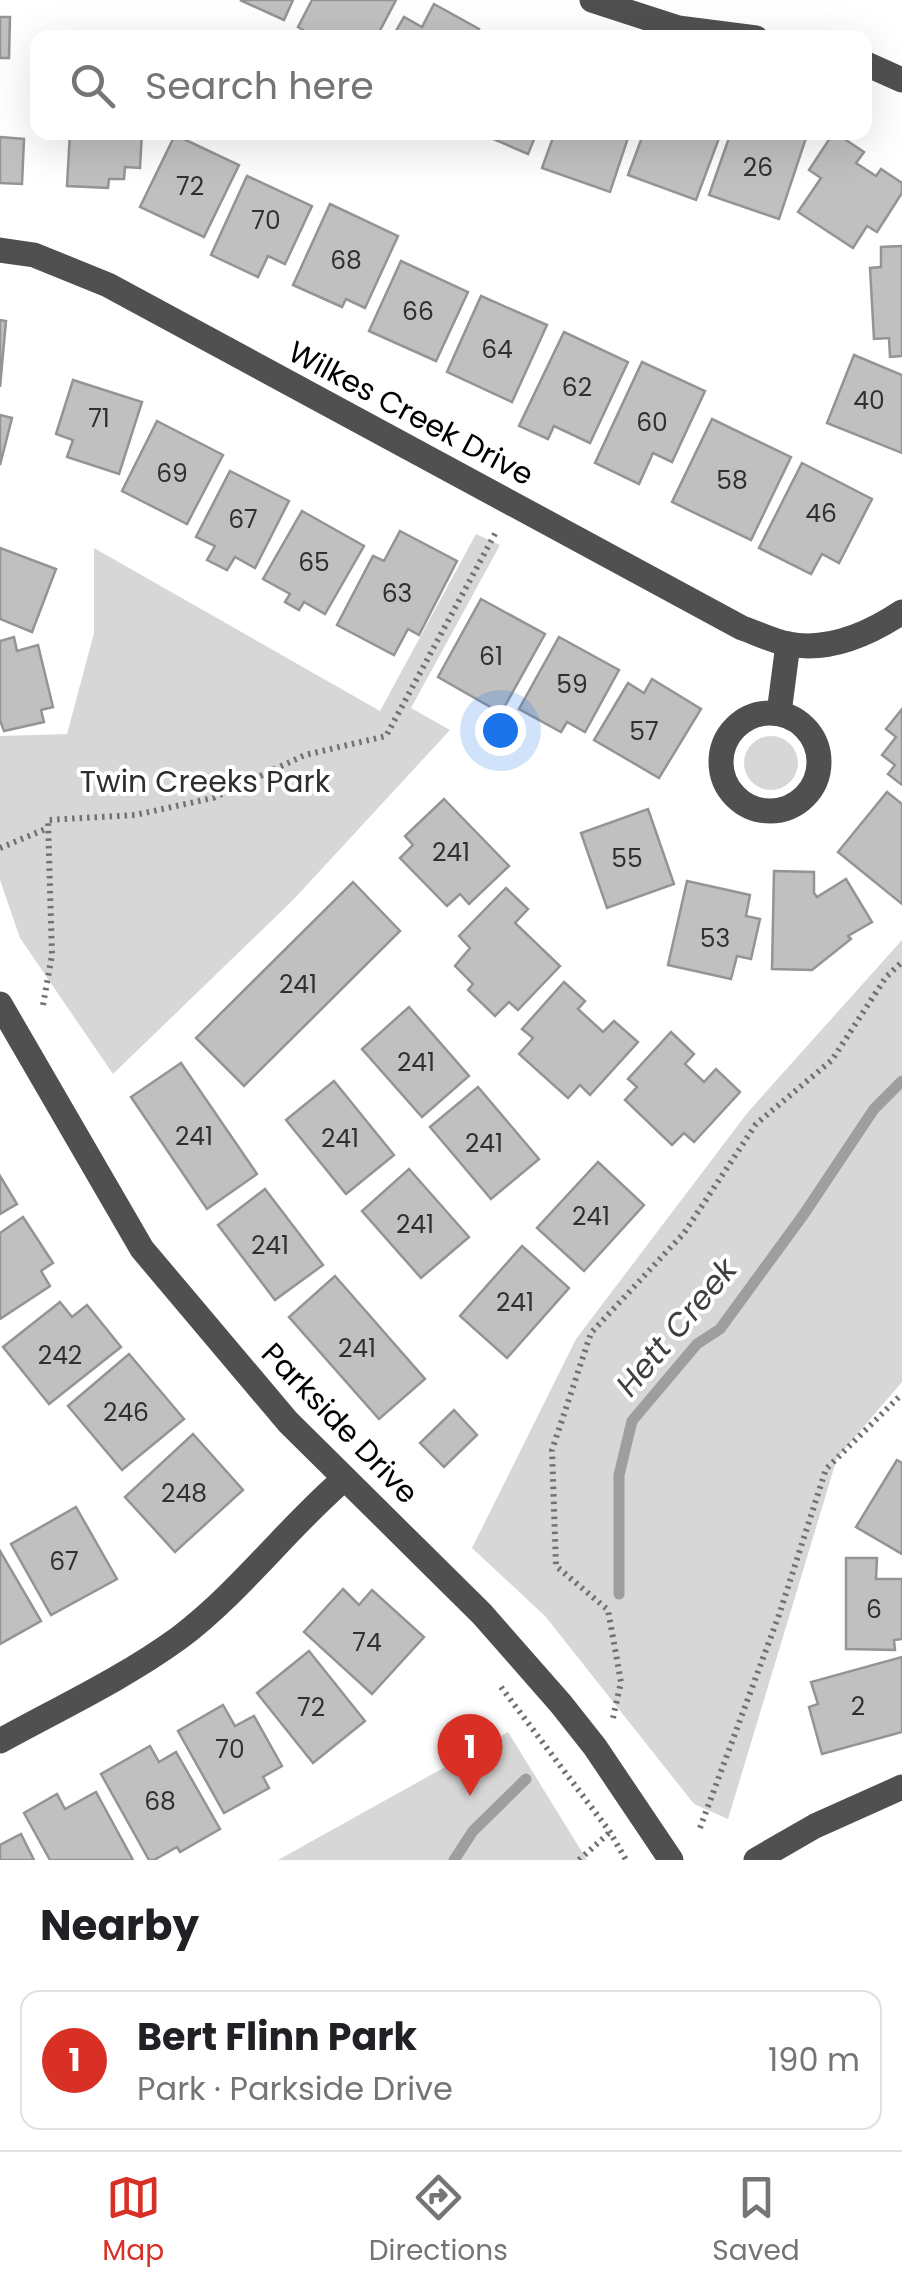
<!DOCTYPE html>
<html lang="en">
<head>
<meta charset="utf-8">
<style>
  :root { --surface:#fff; --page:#f6f6f6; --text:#202124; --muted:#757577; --line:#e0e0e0; --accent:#d93025 }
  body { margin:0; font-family:Poppins,sans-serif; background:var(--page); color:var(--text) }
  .you { position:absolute; left:500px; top:730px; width:35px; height:35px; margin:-25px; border:8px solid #fff; border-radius:50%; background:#1a73e8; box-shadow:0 0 0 15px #1a73e833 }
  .badge { display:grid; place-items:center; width:65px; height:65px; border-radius:50%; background:var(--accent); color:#fff; font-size:32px; font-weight:700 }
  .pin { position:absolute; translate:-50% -82px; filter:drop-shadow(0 2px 5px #0008) }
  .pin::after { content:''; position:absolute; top:52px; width:35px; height:30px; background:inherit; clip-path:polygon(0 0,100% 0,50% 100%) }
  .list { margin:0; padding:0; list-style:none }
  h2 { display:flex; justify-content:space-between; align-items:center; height:130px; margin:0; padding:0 40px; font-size:42px }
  h2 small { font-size:32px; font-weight:400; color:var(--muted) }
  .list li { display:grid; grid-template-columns:65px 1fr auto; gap:30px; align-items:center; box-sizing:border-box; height:140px; margin:0 20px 20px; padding:0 20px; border:2px solid var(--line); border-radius:20px }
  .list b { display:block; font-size:38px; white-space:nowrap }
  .list p { margin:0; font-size:32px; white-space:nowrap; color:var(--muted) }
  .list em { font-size:32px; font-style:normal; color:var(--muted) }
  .icon { flex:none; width:55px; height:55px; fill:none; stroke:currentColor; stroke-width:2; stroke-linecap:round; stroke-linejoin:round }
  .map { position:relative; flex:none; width:902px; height:1860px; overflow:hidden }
  .search { position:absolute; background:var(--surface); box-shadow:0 10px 40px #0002; left:30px; right:30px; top:30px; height:110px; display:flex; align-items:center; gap:25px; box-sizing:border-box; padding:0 35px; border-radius:20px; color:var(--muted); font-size:38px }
  .sheet { height:290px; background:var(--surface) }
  nav { display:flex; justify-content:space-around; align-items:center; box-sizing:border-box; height:140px; border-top:2px solid var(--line); background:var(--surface); font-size:28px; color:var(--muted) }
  nav a { display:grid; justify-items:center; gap:5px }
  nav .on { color:var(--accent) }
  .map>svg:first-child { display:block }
</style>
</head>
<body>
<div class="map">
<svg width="902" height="1860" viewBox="0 0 902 1860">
  <rect width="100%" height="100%" fill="#fff"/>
  <g fill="#d7d7d7">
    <polygon points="476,534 500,545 411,708 450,730 294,899 113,1074 20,938 0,880 0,736 67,734 94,633 94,548 380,711"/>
    <circle cx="771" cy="763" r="27"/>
    <polygon points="902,940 902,1382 837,1458 728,1819 694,1804 545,1616 472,1548 576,1339 748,1112"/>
    <polygon points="508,1732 587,1860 278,1860"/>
  </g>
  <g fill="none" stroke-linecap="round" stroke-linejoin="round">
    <g stroke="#9e9e9e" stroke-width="11">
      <polyline points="619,1594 619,1475 632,1421 697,1344 720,1329 804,1214 874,1109 902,1081"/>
      <polyline points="454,1860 473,1831 526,1779"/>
    </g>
  </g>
  <g fill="#c0c0c0" stroke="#949494" stroke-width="2.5">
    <polygon points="240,0 293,0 284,20"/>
    <polygon points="312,0 396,0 376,38 317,38 298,27"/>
    <polygon points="434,4 479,29 474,38 392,38 404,17 422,27"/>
    <polygon points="0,17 10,17 9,58 0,58"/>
    <polygon points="70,132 142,132 140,168 125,167 124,179 109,179 108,188 67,186"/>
    <polygon points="477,132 537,132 528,154"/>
    <polygon points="555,132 630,132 610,192 542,168"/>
    <polygon points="644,132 721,133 696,200 628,175"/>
    <polygon points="731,132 790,132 806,138 779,219 709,195"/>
    <polygon points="834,132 864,152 856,163 876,176 881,169 902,183 902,193 877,232 867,226 853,248 798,212 821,178 809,170"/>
    <polygon points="175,135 239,165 204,237 140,207"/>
    <polygon points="0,137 24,139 22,184 0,183"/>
    <polygon points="247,176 312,206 285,264 268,256 258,277 211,255"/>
    <polygon points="330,204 398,236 365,308 346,299 342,307 293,285"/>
    <polygon points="902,246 902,356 890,357 889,338 874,339 870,268 881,267 881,247"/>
    <polygon points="401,261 468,292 436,361 369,331"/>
    <polygon points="481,296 547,325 512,402 447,372"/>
    <polygon points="0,320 6,321 0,387"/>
    <polygon points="564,332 628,362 590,443 554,426 548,439 519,426"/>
    <polygon points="854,355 902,375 902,453 827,423"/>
    <polygon points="642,362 705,391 672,462 653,453 639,484 595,463"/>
    <polygon points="73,380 142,402 119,474 67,457 73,440 56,434"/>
    <polygon points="0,415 12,418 0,465"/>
    <polygon points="712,419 791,457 751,540 672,502"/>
    <polygon points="157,421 223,455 187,524 122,491"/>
    <polygon points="802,463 872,499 839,563 822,554 811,574 759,548"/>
    <polygon points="230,471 289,501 255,568 235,557 227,570 207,560 215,546 196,537"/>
    <polygon points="302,511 364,546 325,614 304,602 299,610 285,602 290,594 263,579"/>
    <polygon points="400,531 457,561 419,635 408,629 394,655 337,625 373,556 384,561"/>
    <polygon points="0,548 56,569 32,632 0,619"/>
    <polygon points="481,599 545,634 501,713 438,677"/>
    <polygon points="14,637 17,651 38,645 53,707 41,710 44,722 4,731 0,720 0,641"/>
    <polygon points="559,637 619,670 585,732 567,722 561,732 519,709"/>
    <polygon points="652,679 701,709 659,778 594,740 628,683 644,693"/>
    <polygon points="902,709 902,785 888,774 895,765 882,755 896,737 886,729"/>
    <polygon points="887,792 902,804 902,904 838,852"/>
    <polygon points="444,799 509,866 469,904 460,894 447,906 400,858 413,845 405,836"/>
    <polygon points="648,809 674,884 607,908 581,833"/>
    <polygon points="774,871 814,872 814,893 817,897 846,879 872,922 848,936 851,939 812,970 772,969"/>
    <polygon points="687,881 750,895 746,916 760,919 751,959 737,956 731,979 668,965"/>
    <polygon points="353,882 400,931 244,1086 196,1038"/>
    <polygon points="506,888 528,909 515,923 560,966 518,1010 509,1002 495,1016 468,990 473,984 455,966 470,948 459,936"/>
    <polygon points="564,982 585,1001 578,1009 603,1032 614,1021 638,1042 590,1095 580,1085 568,1098 519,1054 533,1038 522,1029"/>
    <polygon points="409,1007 469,1076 422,1117 362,1049"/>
    <polygon points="671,1032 694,1054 685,1064 704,1082 716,1069 740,1092 694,1142 684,1133 672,1145 625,1100 637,1087 628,1079"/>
    <polygon points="181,1063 257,1174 207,1209 131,1097"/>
    <polygon points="334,1081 394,1155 346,1194 286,1120"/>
    <polygon points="478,1087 539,1159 491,1199 430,1127"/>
    <polygon points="598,1162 644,1205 584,1271 537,1228"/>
    <polygon points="409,1169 469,1237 421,1278 362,1211"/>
    <polygon points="0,1176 17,1204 0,1214"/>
    <polygon points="265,1189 323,1265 275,1300 218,1225"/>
    <polygon points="23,1217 53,1263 41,1271 50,1286 0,1319 0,1233"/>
    <polygon points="522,1246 569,1288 507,1358 460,1316"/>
    <polygon points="335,1276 425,1379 379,1419 289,1317"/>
    <polygon points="60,1302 72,1317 87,1305 121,1347 49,1404 3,1347"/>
    <polygon points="129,1354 184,1419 122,1470 68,1406"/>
    <polygon points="454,1410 477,1435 444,1467 420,1443"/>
    <polygon points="193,1434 243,1490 175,1552 125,1497"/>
    <polygon points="897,1460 902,1463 902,1554 856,1527"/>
    <polygon points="76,1507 117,1579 51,1615 11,1544"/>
    <polygon points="0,1551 41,1621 0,1644"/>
    <polygon points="846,1558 877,1558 876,1579 902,1579 902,1639 894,1640 895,1650 846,1649"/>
    <polygon points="343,1589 359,1605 372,1590 424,1637 372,1694 304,1632"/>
    <polygon points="309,1651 365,1721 313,1763 257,1693"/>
    <polygon points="902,1657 902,1732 822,1754 809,1707 818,1704 811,1682"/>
    <polygon points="223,1705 235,1726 254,1716 282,1766 263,1777 269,1788 224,1813 178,1731"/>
    <polygon points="150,1746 159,1762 176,1752 220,1829 180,1852 177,1847 154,1860 149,1860 101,1774"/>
    <polygon points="96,1792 133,1860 50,1860 24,1813 57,1794 65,1809"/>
    <polygon points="21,1834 34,1860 0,1860 0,1845"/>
  </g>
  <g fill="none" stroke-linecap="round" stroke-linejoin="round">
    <g stroke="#727272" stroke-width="6" stroke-dasharray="2.5 5" stroke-linecap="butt">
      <polyline points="0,848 48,828"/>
      <polyline points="43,1005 52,955 48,820 135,815 213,798 305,755 386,736 497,530"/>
      <polyline points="501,1687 610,1832 626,1860"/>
      <polyline points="613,1718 621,1682 608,1610 556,1566 552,1450 591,1333 684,1233 756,1124 832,1060 886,977 902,962"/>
      <polyline points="700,1828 779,1615 826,1469 902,1394"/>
      <polyline points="579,1860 610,1832"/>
    </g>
    <g stroke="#505050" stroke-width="25">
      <polyline points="592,0 678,28 756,38"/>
      <polyline points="864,63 902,80"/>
      <path d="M 0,250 L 34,255 L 108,285 L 742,628 C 757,633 772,641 788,644 C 829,652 869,634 902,612"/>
      <circle cx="770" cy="762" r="49"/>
      <polyline points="779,713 788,644"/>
      <polyline points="0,1004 142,1249 288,1422 482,1614 561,1704 595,1747 671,1860"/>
      <path d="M 0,1741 C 60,1708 124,1678 179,1638 C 240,1592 286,1529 344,1479"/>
      <polyline points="756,1860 815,1826 902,1787"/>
    </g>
  </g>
  <g text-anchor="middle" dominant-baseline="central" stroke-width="8" stroke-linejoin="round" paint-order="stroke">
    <g font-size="25" fill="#303030">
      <text x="758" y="167">26</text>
      <text x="190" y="186">72</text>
      <text x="266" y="220">70</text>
      <text x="346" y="260">68</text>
      <text x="418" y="311">66</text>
      <text x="497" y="349">64</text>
      <text x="577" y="387">62</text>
      <text x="869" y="400">40</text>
      <text x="99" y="418">71</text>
      <text x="652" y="422">60</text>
      <text x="172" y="473">69</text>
      <text x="732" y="480">58</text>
      <text x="821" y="513">46</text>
      <text x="243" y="519">67</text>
      <text x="314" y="562">65</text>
      <text x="397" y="593">63</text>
      <text x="491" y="656">61</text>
      <text x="572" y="684">59</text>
      <text x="644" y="731">57</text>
      <text x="451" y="852">241</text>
      <text x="627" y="858">55</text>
      <text x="715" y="938">53</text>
      <text x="298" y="984">241</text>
      <text x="416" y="1062">241</text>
      <text x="194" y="1136">241</text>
      <text x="340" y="1138">241</text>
      <text x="484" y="1143">241</text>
      <text x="591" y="1216">241</text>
      <text x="415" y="1224">241</text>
      <text x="270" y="1245">241</text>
      <text x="515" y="1302">241</text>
      <text x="357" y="1348">241</text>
      <text x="60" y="1355">242</text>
      <text x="126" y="1412">246</text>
      <text x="184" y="1493">248</text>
      <text x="64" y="1561">67</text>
      <text x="874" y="1609">6</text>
      <text x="367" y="1642">74</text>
      <text x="858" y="1706">2</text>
      <text x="311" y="1707">72</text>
      <text x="230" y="1749">70</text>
      <text x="160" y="1801">68</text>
    </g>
    <g font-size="30" fill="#000" stroke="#fff">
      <text transform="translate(411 413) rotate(28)">Wilkes Creek Drive</text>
      <text transform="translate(340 1423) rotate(46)">Parkside Drive</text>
    </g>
    <g font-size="30" fill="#2e2e2e" stroke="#fff">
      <text x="205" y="781">Twin Creeks Park</text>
    </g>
    <g font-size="32" font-style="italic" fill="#3f3f3f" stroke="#fff">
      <text transform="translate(676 1327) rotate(-50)">Hett Creek</text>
    </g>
  </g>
</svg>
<div class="you"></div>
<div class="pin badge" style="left:470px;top:1796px">1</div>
<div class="search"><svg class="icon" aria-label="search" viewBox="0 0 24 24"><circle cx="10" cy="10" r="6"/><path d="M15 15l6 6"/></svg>Search here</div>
</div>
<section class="sheet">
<h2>Nearby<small></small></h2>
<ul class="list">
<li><span class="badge">1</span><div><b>Bert Flinn Park</b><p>Park · Parkside Drive</p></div><em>190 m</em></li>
</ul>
</section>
<nav>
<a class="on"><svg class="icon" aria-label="map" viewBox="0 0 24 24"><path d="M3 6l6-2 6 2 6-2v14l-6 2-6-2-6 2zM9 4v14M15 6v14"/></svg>Map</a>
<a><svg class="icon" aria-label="directions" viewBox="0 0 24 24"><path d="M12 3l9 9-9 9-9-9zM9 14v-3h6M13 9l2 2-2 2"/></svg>Directions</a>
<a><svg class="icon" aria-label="saved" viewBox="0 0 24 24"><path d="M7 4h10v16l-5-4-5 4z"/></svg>Saved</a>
</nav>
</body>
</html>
